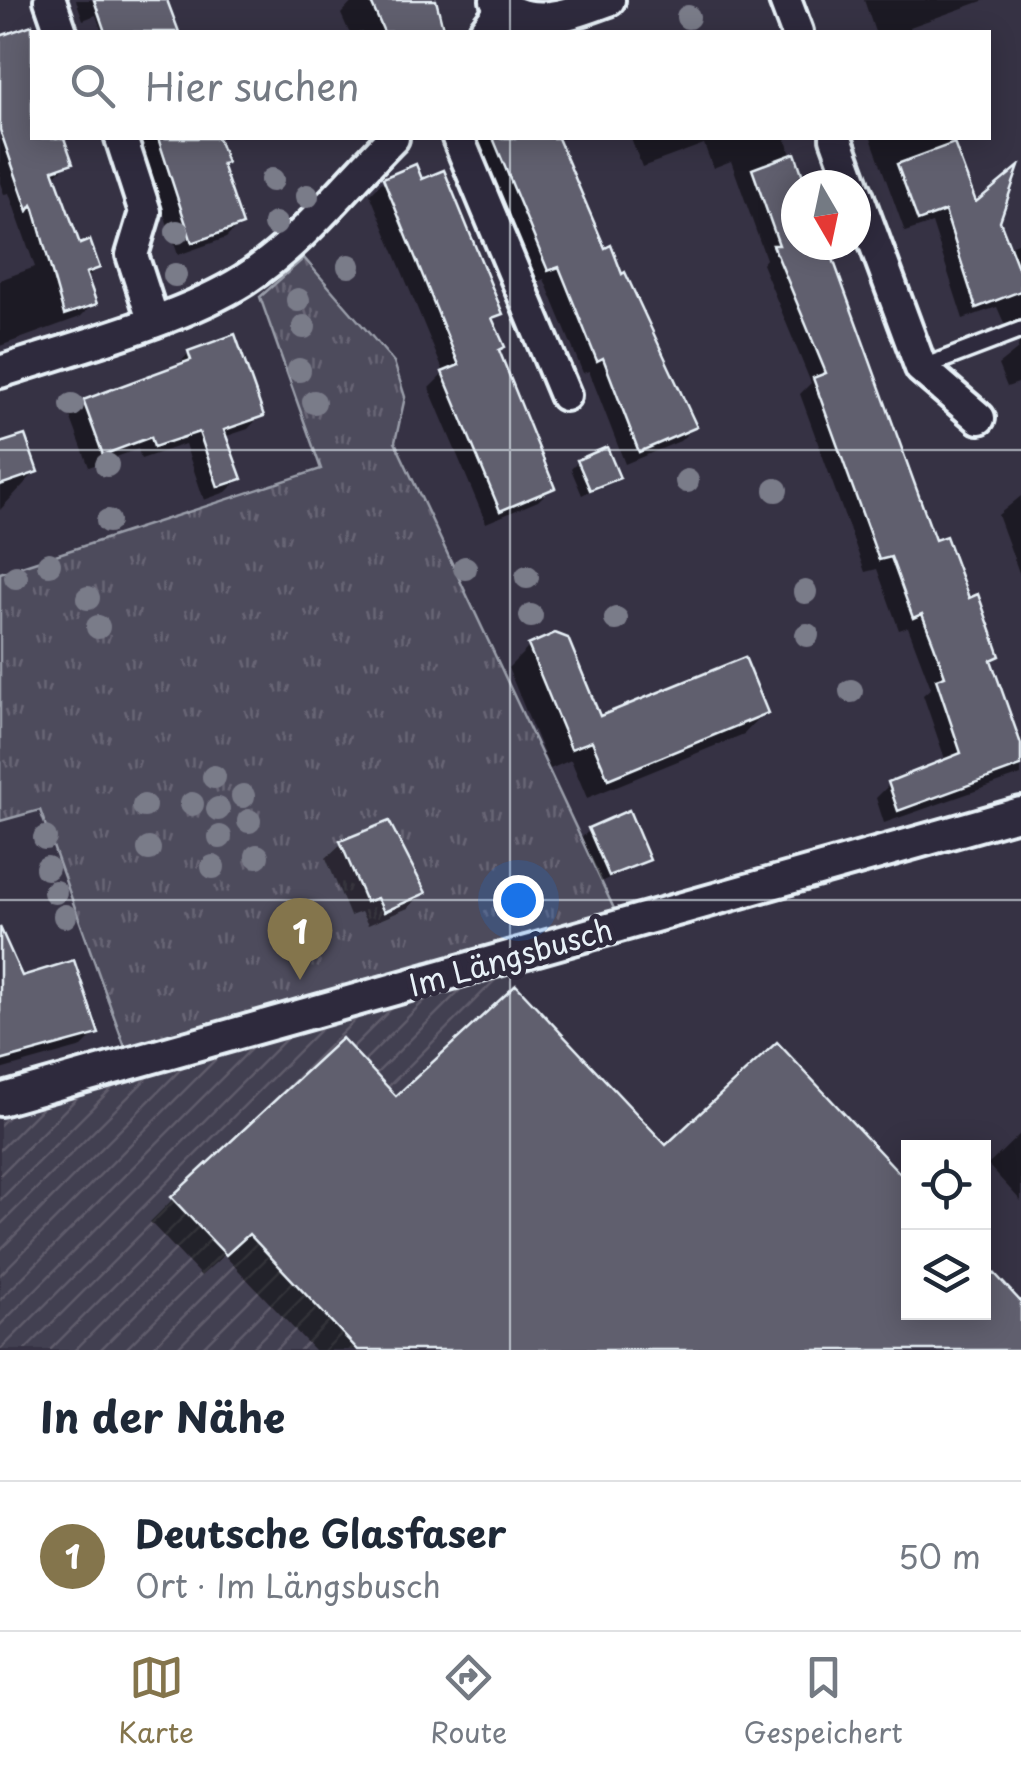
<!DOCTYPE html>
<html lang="de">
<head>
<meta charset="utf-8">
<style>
  :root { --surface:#fff; --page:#f2f2f3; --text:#1f2937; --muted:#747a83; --line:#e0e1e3; --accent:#84754c }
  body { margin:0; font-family:"Playpen Sans",sans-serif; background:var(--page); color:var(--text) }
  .controls { position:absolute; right:30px; bottom:30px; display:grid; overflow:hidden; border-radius:0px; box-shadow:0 5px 25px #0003 }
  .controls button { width:90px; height:90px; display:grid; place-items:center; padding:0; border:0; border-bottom:2px solid var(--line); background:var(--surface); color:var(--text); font:50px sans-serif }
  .compass { position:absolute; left:781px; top:170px; width:90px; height:90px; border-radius:50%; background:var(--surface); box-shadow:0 5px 25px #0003; rotate:171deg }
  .you { position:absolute; left:518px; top:900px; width:35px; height:35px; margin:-25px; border:8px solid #fff; border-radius:50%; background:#1a73e8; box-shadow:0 0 0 15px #1a73e833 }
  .badge { display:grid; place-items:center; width:65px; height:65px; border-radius:50%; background:var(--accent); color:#fff; font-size:32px; font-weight:700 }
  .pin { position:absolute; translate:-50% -82px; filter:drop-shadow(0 2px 5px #0008) }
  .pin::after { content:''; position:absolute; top:52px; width:35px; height:30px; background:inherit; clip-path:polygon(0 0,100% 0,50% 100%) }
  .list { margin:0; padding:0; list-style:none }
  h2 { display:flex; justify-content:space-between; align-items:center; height:130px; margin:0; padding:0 40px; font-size:42px }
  h2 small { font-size:32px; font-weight:400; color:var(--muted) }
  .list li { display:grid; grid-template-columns:65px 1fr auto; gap:30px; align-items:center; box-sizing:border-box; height:150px; padding:0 40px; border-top:2px solid var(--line) }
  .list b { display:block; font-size:38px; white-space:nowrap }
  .list p { margin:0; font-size:32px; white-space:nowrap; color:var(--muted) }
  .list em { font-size:32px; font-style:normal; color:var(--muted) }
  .icon { flex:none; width:55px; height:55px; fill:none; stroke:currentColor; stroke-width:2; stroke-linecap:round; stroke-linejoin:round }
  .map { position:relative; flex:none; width:1021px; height:1350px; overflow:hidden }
  .search { position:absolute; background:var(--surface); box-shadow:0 5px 25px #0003; left:30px; right:30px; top:30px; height:110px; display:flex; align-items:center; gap:25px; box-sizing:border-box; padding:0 35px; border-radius:0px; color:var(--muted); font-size:38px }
  .sheet { height:280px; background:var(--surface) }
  nav { display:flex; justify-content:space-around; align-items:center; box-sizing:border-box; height:140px; border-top:2px solid var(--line); background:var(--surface); font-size:28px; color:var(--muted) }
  nav a { display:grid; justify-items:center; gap:5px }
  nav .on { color:var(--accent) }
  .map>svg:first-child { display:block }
</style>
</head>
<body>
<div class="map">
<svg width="1021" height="1350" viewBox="0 0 1021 1350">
  <defs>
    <pattern id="industrial-furrows" width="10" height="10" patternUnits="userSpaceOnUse" patternTransform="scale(2.5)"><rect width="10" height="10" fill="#433f51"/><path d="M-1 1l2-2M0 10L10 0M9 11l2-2" fill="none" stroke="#5e5b6b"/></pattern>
    <pattern id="park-tufts" width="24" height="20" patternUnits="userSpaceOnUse" patternTransform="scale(2.5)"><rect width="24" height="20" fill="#4d4b5c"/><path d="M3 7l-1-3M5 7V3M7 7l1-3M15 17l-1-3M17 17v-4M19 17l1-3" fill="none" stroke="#676574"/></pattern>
  </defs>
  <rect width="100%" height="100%" fill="#363244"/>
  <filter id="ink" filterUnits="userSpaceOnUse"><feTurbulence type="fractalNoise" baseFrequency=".01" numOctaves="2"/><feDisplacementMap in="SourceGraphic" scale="20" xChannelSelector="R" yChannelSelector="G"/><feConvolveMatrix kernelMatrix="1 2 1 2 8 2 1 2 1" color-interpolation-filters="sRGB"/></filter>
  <g filter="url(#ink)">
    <polygon fill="url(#industrial-furrows)" points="505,975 666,1144 777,1042 908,1182 908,1312 984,1312 984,1262 1021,1302 1021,1350 0,1350 0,1120"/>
    <polygon fill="url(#park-tufts)" stroke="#9a9eaa" stroke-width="2.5" points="304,258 394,362 405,397 395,442 616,913 127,1053 40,810 0,821 0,573 321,469 260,297"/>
    <g fill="#0007">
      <polygon points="76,0 164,0 176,32 102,32 96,15 83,20"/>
      <polygon points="354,0 436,0 447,32 409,32 404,27 403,32 349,32 341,14"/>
      <polygon points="864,0 985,0 910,27 912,32 875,32"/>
      <polygon points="27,30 32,46 32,138 62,138 70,162 53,177 79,247 97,268 86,279 94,303 80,317 0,346 0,280 35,267 9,193 4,194 0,183 0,39"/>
      <polygon points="138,138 215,138 240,224 226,238 178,255"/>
      <polygon points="473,138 556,138 603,251 694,427 680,441 625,464 589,371 583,373 544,279 534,283"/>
      <polygon points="631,138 785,138 802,185 796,185 796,245 824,245 933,544 997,656 990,663 1016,738 1021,736 1021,775 884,823 876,798 890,784 946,762 923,695 931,688 908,627 899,630 877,569 865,572 800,394 811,383 762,264 766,259 731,161 713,168 704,144 642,167"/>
      <polygon points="871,138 950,138 975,207 986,255 1021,242 1021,382 1007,387 998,365 1018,349 1019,338 1008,332 997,307 963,319 932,223 905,232"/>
      <polygon points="384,180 500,313 491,322 502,347 497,352 552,487 538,501 486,523 429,388 444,373 370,194"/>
      <polygon points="189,353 261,415 248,429 224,437 240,478 226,492 204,500 185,444 141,459 138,449 89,467 70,416 84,402 176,367"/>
      <polygon points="0,446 35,472 0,510"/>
      <polygon points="578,462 617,477 582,495 571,469"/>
      <polygon points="1021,496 1021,578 998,515"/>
      <polygon points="529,647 599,719 765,712 744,734 587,798 571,760 550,769 508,668"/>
      <polygon points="590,830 647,859 601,882 582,837"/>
      <polygon points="342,843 423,893 408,908 368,925 361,912 350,916 326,858"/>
      <polygon points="0,989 96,1033 82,1047 0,1070"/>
      <polygon points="777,1045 908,1186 908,1312 984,1312 984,1266 1021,1306 1021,1350 314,1350 224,1255 201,1276 150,1222 173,1199 396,1099 666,1148"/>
      <polygon points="1021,1133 1021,1201 988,1165"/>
    </g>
    <g fill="#605e6e" stroke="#e8f1f8" stroke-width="2.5">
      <polygon points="94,0 167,0 179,32 105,32"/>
      <polygon points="370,0 436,0 444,32 384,32"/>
      <polygon points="32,25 32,138 64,138 73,163 53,170 80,244 90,240 100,268 86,273 97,304 64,315 34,209 32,205 28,211 0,130 0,36"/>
      <polygon points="158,138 218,138 227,163 222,164 243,225 192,243"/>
      <polygon points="493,138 558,138 605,248 611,245 622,274 625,272 697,427 639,452 603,358 597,361 559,267 548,271"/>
      <polygon points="954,143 976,202 1019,166 1000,221 1021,275 1021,291 976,308 945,211 918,221 897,164"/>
      <polygon points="795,153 806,185 796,185 796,245 828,245 935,540 946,536 969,598 978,594 1000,656 991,660 1021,744 1021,766 898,811 888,782 961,753 936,679 945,676 934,645 922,614 913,618 891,557 879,560 813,378 826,373 773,245 779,245 752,169"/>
      <polygon points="416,164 422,179 444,170 503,314 492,318 505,347 499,350 555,488 500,511 442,372 459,365 383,178"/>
      <polygon points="235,334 264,416 224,430 242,479 218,487 199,432 154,447 151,437 103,455 83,400 191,360 188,351"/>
      <polygon points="25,435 38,472 0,485 0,443"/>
      <polygon points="607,447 620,478 590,490 577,460"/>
      <polygon points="555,633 568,638 600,716 745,657 768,713 608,779 592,741 571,749 528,645"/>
      <polygon points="629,810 650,860 609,876 588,828"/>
      <polygon points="389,821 426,893 384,912 377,898 366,902 340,841"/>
      <polygon points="0,927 22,976 74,960 99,1034 0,1061"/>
      <polygon points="516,985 666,1145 777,1042 908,1182 908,1312 984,1312 984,1262 1021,1302 1021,1350 358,1350 249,1234 226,1255 171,1197 342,1038 396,1096"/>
    </g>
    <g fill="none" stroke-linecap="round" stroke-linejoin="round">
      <defs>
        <polyline id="lane" points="921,368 1021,330"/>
        <g id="street">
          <polyline points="50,0 61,32"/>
          <path d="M 496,0 C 526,32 574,13 609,0"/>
          <polyline points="785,0 797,32"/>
          <polyline points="484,32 503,7"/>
          <polyline points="121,138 145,212 132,255 153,320"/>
          <polyline points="458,138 565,395"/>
          <polyline points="836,138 853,185"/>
          <polyline points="856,192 921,368 979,418"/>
          <path d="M 0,372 C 72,348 181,320 244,280 C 300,244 346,185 393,138"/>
          <polyline points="0,1100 1021,813"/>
        </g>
      </defs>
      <use href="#lane" stroke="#e8f1f8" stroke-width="22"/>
      <use href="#street" stroke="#e8f1f8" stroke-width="38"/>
      <use href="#lane" stroke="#2f2a3d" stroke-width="15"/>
      <use href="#street" stroke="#2f2a3d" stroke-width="30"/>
    </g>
    <g fill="#7a7b89">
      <circle cx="688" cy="17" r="12"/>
      <circle cx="272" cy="180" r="12"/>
      <circle cx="307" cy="196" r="12"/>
      <circle cx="275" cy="224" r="12"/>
      <circle cx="177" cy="232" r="12"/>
      <circle cx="349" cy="266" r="12"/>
      <circle cx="175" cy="275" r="12"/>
      <circle cx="298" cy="300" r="12"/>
      <circle cx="304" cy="327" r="12"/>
      <circle cx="299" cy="370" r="12"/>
      <circle cx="314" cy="402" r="12"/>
      <circle cx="72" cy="405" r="12"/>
      <circle cx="107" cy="465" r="12"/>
      <circle cx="687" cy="481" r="12"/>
      <circle cx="776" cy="490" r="12"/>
      <circle cx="108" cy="521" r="12"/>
      <circle cx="49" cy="564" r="12"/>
      <circle cx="465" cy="568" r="12"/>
      <circle cx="16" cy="577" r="12"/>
      <circle cx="527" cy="577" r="12"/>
      <circle cx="805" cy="592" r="12"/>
      <circle cx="88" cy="598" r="12"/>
      <circle cx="531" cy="616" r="12"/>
      <circle cx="616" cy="619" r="12"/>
      <circle cx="98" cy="627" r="12"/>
      <circle cx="807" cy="635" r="12"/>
      <circle cx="851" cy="691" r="12"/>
      <circle cx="214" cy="777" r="12"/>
      <circle cx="243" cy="796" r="12"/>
      <circle cx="192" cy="804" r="12"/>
      <circle cx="144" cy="806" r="12"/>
      <circle cx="218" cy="809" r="12"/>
      <circle cx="249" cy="821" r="12"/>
      <circle cx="220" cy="837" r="12"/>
      <circle cx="45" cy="838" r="12"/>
      <circle cx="149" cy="849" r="12"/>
      <circle cx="257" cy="856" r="12"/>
      <circle cx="213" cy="867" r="12"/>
      <circle cx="47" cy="868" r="12"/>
      <circle cx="55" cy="892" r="12"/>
      <circle cx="65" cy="916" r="12"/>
    </g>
  </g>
  <path fill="none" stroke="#e8f1f8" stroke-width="2.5" stroke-opacity="0.55" d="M 510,0 L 510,32M 510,138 L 510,1350M 0,450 L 1021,450M 0,900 L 1021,900"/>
  <g text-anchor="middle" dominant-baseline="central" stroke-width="10" stroke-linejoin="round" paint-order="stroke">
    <g font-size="30" fill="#e8f1f8" stroke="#2f2a3d">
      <text transform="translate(510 956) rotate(-16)">Im Längsbusch</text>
    </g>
  </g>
</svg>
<div class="controls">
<button><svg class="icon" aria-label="locate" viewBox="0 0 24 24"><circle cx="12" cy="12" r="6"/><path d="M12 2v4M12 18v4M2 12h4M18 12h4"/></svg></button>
<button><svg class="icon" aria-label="layers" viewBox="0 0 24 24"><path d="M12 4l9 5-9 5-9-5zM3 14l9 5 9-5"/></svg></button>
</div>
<svg class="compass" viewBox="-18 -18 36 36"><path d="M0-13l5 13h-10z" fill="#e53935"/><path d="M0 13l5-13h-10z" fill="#747a83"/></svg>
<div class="you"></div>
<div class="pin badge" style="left:300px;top:980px">1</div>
<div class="search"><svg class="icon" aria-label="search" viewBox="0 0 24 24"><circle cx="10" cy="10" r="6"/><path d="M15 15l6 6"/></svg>Hier suchen</div>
</div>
<section class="sheet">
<h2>In der Nähe<small></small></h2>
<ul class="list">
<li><span class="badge">1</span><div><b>Deutsche Glasfaser</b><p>Ort · Im Längsbusch</p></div><em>50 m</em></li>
</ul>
</section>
<nav>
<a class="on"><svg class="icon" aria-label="map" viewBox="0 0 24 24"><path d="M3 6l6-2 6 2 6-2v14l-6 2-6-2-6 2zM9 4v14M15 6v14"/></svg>Karte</a>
<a><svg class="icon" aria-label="directions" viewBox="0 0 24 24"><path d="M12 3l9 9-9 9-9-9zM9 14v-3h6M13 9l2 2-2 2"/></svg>Route</a>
<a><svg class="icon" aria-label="saved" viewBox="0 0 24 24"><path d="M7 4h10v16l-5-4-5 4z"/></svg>Gespeichert</a>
</nav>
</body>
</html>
